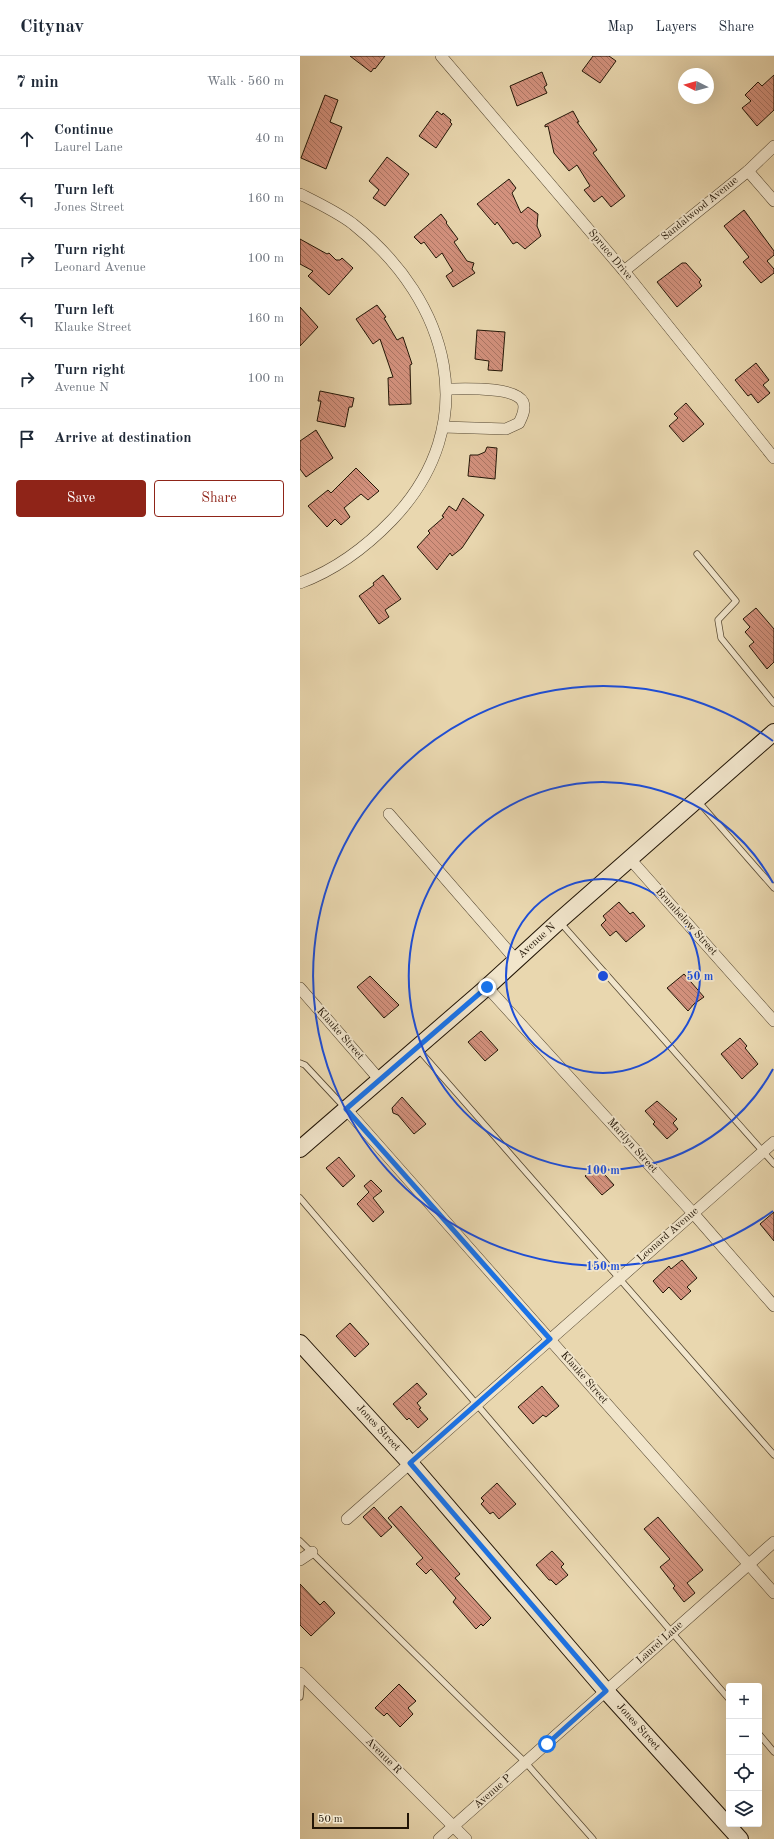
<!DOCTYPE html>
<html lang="en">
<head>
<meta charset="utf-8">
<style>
  :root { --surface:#fff; --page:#f6f6f7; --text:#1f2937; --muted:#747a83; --line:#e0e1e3; --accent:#8f2418 }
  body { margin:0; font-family:"Old Standard TT",serif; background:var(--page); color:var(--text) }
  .controls { position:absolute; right:12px; bottom:12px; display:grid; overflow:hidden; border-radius:4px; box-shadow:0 4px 16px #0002 }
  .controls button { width:36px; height:36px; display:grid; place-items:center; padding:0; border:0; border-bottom:1px solid var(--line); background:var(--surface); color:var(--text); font:20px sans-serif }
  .compass { position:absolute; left:378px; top:12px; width:36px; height:36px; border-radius:50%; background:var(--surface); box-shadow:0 4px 16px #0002; rotate:276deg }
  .scale { position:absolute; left:12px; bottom:10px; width:97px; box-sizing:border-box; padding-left:4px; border:2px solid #221506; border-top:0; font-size:11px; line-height:14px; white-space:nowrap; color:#221506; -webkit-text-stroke:3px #f1e5cb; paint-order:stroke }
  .stop { position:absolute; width:12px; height:12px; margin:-9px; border:3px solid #1a73e8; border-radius:50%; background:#fff }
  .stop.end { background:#1a73e8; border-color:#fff; box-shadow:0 1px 4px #0008 }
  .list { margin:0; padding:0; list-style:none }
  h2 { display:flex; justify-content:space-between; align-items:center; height:52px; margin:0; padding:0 16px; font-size:17px }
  h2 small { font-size:13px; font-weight:400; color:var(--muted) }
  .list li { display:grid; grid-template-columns:26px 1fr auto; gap:12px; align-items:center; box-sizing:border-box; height:60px; padding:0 16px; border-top:1px solid var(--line) }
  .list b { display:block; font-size:15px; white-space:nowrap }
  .list p { margin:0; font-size:13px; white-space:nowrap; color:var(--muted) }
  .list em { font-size:13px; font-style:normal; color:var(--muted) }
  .actions { display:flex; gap:8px; padding:12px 16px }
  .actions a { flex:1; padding:9px 0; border:1px solid var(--accent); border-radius:4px; text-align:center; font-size:14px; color:var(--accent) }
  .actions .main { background:var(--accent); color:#fff }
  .icon { flex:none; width:22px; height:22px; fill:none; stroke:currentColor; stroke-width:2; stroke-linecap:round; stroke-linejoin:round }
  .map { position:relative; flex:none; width:474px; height:1783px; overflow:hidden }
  header { display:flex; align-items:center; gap:24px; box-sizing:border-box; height:56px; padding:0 20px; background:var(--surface); border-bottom:1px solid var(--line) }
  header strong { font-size:19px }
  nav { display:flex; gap:22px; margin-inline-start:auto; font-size:14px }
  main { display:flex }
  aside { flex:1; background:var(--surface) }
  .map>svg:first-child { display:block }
</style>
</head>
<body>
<header>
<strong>Citynav</strong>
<nav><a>Map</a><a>Layers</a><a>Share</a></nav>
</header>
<main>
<aside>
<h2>7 min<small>Walk · 560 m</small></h2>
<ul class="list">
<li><svg class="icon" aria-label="ahead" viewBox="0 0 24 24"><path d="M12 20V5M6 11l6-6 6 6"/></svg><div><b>Continue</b><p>Laurel Lane</p></div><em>40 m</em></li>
<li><svg class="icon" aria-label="left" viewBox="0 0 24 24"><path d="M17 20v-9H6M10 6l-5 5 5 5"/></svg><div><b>Turn left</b><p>Jones Street</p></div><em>160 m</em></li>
<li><svg class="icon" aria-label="right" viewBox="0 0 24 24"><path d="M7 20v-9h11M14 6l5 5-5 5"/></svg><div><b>Turn right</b><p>Leonard Avenue</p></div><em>100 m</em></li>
<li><svg class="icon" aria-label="left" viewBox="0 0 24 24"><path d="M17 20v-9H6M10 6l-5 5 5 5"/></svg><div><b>Turn left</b><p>Klauke Street</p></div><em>160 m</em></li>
<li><svg class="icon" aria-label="right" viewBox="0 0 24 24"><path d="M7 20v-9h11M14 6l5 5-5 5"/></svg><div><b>Turn right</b><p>Avenue N</p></div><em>100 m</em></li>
<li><svg class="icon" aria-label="arrive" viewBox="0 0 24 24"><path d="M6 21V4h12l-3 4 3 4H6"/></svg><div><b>Arrive at destination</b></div></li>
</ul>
<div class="actions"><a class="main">Save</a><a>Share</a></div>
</aside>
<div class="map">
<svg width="474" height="1783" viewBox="0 0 474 1783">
  <defs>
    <pattern id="building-back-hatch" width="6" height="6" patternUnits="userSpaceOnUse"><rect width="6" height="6" fill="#d3917d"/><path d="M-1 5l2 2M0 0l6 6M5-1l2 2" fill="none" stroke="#ab7564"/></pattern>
  </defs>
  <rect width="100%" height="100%" fill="#e9d7af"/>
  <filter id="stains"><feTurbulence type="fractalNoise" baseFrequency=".005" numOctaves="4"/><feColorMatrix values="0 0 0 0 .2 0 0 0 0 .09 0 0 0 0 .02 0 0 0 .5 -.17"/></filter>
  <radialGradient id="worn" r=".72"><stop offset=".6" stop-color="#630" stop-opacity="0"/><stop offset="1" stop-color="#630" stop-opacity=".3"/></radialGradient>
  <g fill="url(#building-back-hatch)" stroke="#221506">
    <polygon points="50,0 85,0 75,13 74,12 71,16"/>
    <polygon points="293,0 309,0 316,5 300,27 282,15"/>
    <polygon points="242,16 247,29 244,31 247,37 217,50 210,30"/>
    <polygon points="474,19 474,54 457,70 442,52 451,45 445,39 458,26 462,30"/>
    <polygon points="25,39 38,44 30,66 42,71 26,113 1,102"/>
    <polygon points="137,55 142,59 143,57 151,64 150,66 152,68 136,92 119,80"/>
    <polygon points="273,55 279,66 277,66 297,94 293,97 325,140 311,151 302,140 294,146 284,134 290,130 277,109 269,115 254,97 248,70 245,71 245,69"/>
    <polygon points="87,101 109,118 85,150 73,142 79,134 69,125"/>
    <polygon points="209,123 216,132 212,137 221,157 228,151 238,158 237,170 241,180 225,193 217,186 213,188 197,166 195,169 177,148"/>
    <polygon points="444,154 474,195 474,199 467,205 474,213 474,217 461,227 443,206 449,201 424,170"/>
    <polygon points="141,158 147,166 146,167 158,183 154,186 167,205 174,207 172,213 175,217 153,231 146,220 153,215 142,197 136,202 124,186 121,188 114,181"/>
    <polygon points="0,183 27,198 29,197 36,204 40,204 42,202 53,212 29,239 8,220 13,215 0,208"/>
    <polygon points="382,207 386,207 401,224 399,226 402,230 377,251 357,226"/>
    <polygon points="77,249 86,261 84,262 97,284 103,281 112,308 110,309 111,348 89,349 88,322 93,321 80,283 73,288 56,263"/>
    <polygon points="0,251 18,271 0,290"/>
    <polygon points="177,274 205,276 202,315 188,314 189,305 175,303"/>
    <polygon points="456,307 469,324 463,329 470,337 458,347 451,338 448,340 435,324"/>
    <polygon points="20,335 54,342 52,351 49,351 45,371 17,365 21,345 18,345"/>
    <polygon points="386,347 404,368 383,386 369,370 378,362 374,358"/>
    <polygon points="16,374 33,402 6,421 0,413 0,385"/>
    <polygon points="187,391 197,392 195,423 168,420 170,399 178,399 185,396"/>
    <polygon points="56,412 79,435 68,444 61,438 44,452 50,461 41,469 35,463 27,471 8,450 28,434 31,437"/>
    <polygon points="163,442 184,459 162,492 152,500 150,497 137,514 117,491 130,477 128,475 144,461 142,460 149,450 156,455"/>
    <polygon points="83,519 101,543 85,554 89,561 79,568 59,540 74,529 73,527"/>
    <polygon points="456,552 474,573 474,606 467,613 449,590 454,586 445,576 450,571 443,563"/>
    <polygon points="319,846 330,858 333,856 345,870 326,886 316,875 310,880 301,869 306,864 303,860"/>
    <polygon points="384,918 404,941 394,948 388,955 367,932"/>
    <polygon points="70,920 99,949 84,962 57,931"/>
    <polygon points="181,975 198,994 185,1005 168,986"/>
    <polygon points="440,982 447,990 445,992 458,1008 442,1023 421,998"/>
    <polygon points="102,1041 126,1068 114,1078 98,1059 93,1057 92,1052"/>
    <polygon points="357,1045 377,1063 373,1067 378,1073 367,1083 353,1068 355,1066 345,1055"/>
    <polygon points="39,1101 55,1120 43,1131 26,1112"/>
    <polygon points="297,1110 314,1129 302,1139 285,1120"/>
    <polygon points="71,1124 82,1135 73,1142 84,1156 73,1166 57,1148 69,1136 64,1130"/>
    <polygon points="474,1156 474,1185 460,1168"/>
    <polygon points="382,1204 397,1222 387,1231 391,1235 381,1244 369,1231 363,1237 353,1225 369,1210 371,1213"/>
    <polygon points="50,1267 69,1288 55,1301 36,1280"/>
    <polygon points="117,1327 127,1338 117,1347 121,1352 119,1353 128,1363 118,1372 109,1362 107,1364 93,1348"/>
    <polygon points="242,1330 259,1350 246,1361 243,1359 233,1368 218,1351"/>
    <polygon points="197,1427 216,1448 199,1463 193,1456 190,1458 181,1448 184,1445 181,1442"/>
    <polygon points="101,1450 160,1518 155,1522 191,1562 183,1570 181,1568 176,1573 153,1546 156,1542 131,1513 126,1518 116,1508 123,1502 88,1462"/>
    <polygon points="74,1451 92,1471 81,1481 63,1461"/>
    <polygon points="358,1461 403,1514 387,1527 395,1537 384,1546 373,1532 375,1530 360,1511 370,1503 344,1473"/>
    <polygon points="252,1495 264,1508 261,1511 268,1519 256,1529 251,1524 249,1524 236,1509"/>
    <polygon points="0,1528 20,1549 24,1545 35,1557 11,1580 0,1569"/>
    <polygon points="99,1628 116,1645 108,1652 113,1658 100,1671 87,1657 84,1660 75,1652"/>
  </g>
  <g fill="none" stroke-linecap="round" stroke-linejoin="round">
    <defs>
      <g id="lane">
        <polyline points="397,498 436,545 418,564 421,582 474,647"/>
        <polyline points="397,744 474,832"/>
        <polyline points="259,865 474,1108"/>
        <polyline points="118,993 474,1399"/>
        <polyline points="0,1007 5,1009 46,1053"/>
        <polyline points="0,1142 429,1643"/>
        <polyline points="0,1485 226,1707 293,1783"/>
        <polyline points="0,1641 2,1620"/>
        <polyline points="459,1678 474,1696"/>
      </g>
      <g id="street">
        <polyline points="141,0 324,215 474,402"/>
        <polyline points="448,115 474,145"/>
        <path d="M 0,138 C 18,147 37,156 53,168 C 150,245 184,368 92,464 C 66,491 35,514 0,527"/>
        <polyline points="324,215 448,115 474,90"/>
        <path d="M 143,371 L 206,373 L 219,367 C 222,361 226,353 223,346 C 215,330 164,333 147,333"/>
        <polyline points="89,758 216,904"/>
        <polyline points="330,803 474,965"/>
        <polyline points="187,931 393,1157 474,1250"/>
        <polyline points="0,932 79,1023"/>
        <polyline points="46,1053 474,1537"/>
        <polyline points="47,1463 474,1086"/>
        <polyline points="0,1504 12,1496"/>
        <polyline points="0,1617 166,1783"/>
        <polyline points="139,1783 474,1486"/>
      </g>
      <g id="secondary">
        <polyline points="0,1093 187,931 259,865 474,676"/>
        <polyline points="0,1287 110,1407 306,1635 440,1783"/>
      </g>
    </defs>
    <use href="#lane" stroke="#544630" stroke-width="7"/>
    <use href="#street" stroke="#544630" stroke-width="12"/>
    <use href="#secondary" stroke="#221506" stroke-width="18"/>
    <use href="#lane" stroke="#f1e5cb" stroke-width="5.5"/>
    <use href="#street" stroke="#f1e5cb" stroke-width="11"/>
    <use href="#secondary" stroke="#f1e5cb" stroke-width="16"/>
  </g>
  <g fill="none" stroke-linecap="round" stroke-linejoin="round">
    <polyline stroke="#1a73e8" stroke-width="5" points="187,931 46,1053 250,1283 110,1407 306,1635 247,1688"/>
  </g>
  <g fill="none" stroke="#1d4ed8" stroke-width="2">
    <circle cx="303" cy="920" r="97"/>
    <path d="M473 1013A194 194 0 1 1 473 827"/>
    <path d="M473 1155A290 290 0 1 1 473 685"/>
  </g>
  <g text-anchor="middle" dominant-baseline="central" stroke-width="3.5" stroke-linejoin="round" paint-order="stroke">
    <g font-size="11" fill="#221506" stroke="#f1e5cb">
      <text transform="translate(400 153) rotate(-39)">Sandalwood Avenue</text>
      <text transform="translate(310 199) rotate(50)">Spruce Drive</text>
      <text transform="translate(386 866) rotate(48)">Brumbelow Street</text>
      <text transform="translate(237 885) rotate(-42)">Avenue N</text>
      <text transform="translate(40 978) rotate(49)">Klauke Street</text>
      <text transform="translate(332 1090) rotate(48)">Marilyn Street</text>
      <text transform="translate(368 1179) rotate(-41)">Leonard Avenue</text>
      <text transform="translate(284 1322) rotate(49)">Klauke Street</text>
      <text transform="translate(78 1372) rotate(47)">Jones Street</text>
      <text transform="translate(360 1587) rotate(-42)">Laurel Lane</text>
      <text transform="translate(338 1671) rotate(48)">Jones Street</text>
      <text transform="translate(83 1700) rotate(45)">Avenue R</text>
      <text transform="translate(193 1736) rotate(-41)">Avenue P</text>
    </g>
  </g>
  <circle cx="303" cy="920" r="6" fill="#1d4ed8" stroke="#f1e5cb" stroke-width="2"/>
  <g font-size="12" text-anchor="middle" font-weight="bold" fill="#1d4ed8" stroke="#f1e5cb" stroke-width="3.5" stroke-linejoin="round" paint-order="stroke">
    <text x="400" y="924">50 m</text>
    <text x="303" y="1118">100 m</text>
    <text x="303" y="1214">150 m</text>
  </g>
  <rect width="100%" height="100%" filter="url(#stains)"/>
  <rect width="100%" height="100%" fill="url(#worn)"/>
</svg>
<div class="controls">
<button>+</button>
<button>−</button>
<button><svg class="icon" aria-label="locate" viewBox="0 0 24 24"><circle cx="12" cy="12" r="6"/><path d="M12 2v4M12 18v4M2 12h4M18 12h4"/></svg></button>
<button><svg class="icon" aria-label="layers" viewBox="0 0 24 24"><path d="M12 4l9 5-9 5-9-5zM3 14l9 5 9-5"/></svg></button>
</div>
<svg class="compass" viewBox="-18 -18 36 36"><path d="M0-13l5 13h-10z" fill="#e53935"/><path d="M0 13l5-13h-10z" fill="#747a83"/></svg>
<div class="scale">50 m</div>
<div class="stop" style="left:247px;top:1688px"></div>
<div class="stop end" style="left:187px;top:931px"></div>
</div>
</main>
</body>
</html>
